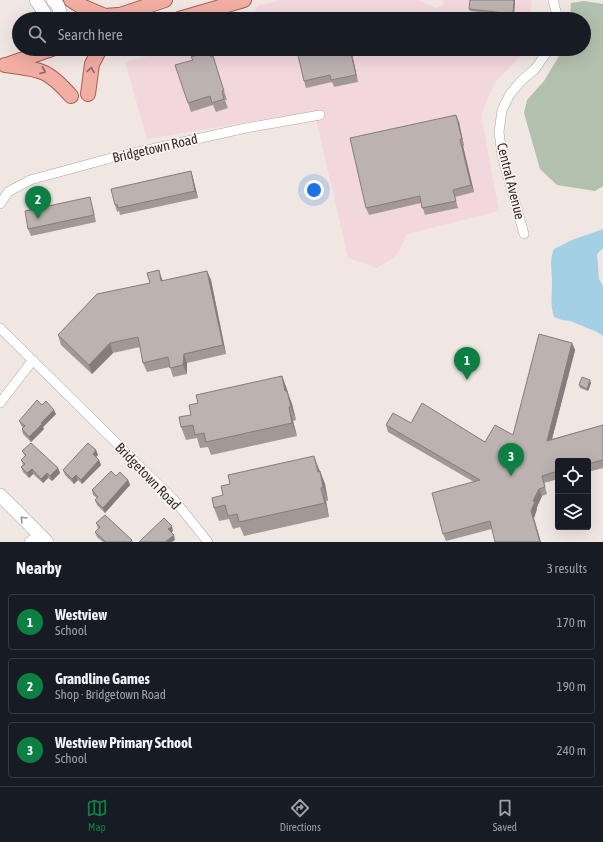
<!DOCTYPE html>
<html lang="en">
<head>
<meta charset="utf-8">
<style>
  :root { --surface:#171b24; --page:#20242c; --text:#f1f3f6; --muted:#9ea1a6; --line:#363941; --accent:#0b8043 }
  body { margin:0; font-family:"Asap Condensed",sans-serif; background:var(--page); color:var(--text) }
  .controls { position:absolute; right:12px; bottom:12px; display:grid; overflow:hidden; border-radius:4px; box-shadow:0 4px 16px #0002 }
  .controls button { width:36px; height:36px; display:grid; place-items:center; padding:0; border:0; border-bottom:1px solid var(--line); background:var(--surface); color:var(--text); font:20px sans-serif }
  .you { position:absolute; left:314px; top:190px; width:14px; height:14px; margin:-10px; border:3px solid #fff; border-radius:50%; background:#1a73e8; box-shadow:0 0 0 6px #1a73e833 }
  .badge { display:grid; place-items:center; width:26px; height:26px; border-radius:50%; background:var(--accent); color:#fff; font-size:13px; font-weight:700 }
  .pin { position:absolute; translate:-50% -33px; filter:drop-shadow(0 1px 2px #0008) }
  .pin::after { content:''; position:absolute; top:21px; width:14px; height:12px; background:inherit; clip-path:polygon(0 0,100% 0,50% 100%) }
  .list { margin:0; padding:0; list-style:none }
  h2 { display:flex; justify-content:space-between; align-items:center; height:52px; margin:0; padding:0 16px; font-size:17px }
  h2 small { font-size:13px; font-weight:400; color:var(--muted) }
  .list li { display:grid; grid-template-columns:26px 1fr auto; gap:12px; align-items:center; box-sizing:border-box; height:56px; margin:0 8px 8px; padding:0 8px; border:1px solid var(--line); border-radius:4px }
  .list b { display:block; font-size:15px; white-space:nowrap }
  .list p { margin:0; font-size:13px; white-space:nowrap; color:var(--muted) }
  .list em { font-size:13px; font-style:normal; color:var(--muted) }
  .icon { flex:none; width:22px; height:22px; fill:none; stroke:currentColor; stroke-width:2; stroke-linecap:round; stroke-linejoin:round }
  .map { position:relative; flex:none; width:603px; height:542px; overflow:hidden }
  .search { position:absolute; background:var(--surface); box-shadow:0 4px 16px #0002; left:12px; right:12px; top:12px; height:44px; display:flex; align-items:center; gap:10px; box-sizing:border-box; padding:0 14px; border-radius:22px; color:var(--muted); font-size:15px }
  .sheet { height:244px; background:var(--surface) }
  nav { display:flex; justify-content:space-around; align-items:center; box-sizing:border-box; height:56px; border-top:1px solid var(--line); background:var(--surface); font-size:11px; color:var(--muted) }
  nav a { display:grid; justify-items:center; gap:2px }
  nav .on { color:var(--accent) }
  .map>svg:first-child { display:block }
</style>
</head>
<body>
<div class="map">
<svg width="603" height="542" viewBox="0 0 603 542">
  <rect width="100%" height="100%" fill="#f0e7e2"/>
  <g fill="#f2d7dd">
    <polygon points="281,0 418,0 436,8 442,6 443,0 532,0 530,19 250,19 258,6"/>
    <polygon points="174,49 527,49 495,82 481,114 499,211 407,234 397,255 377,268 348,258 314,111 147,139 125,62"/>
  </g>
  <polygon fill="#b2c1ad" points="584,1 603,4 603,186 595,191 557,185 540,169 524,113 527,100 544,81 559,56 561,49 584,49 584,19 570,19 571,3"/>
  <path fill="#a3d0e4" d="M 603,229 L 603,248 L 597,254 L 599,279 L 603,286 L 603,336 L 597,332 L 570,321 L 562,320 L 554,317 C 550,305 552,294 552,282 C 552,270 549,261 554,249 L 572,240 Z"/>
  <g fill="none" stroke-linecap="round" stroke-linejoin="round">
    <defs>
      <g id="street">
        <polyline points="553,0 557,15 556,19"/>
        <polyline points="0,204 8,192 30,180 111,158 246,128 320,115"/>
        <polyline points="524,234 502,155 499,132 502,110 510,94 522,80 535,69 549,49"/>
        <polyline points="0,328 175,501 208,542"/>
        <polyline points="0,403 33,360"/>
        <polyline points="29,542 39,534 34,542"/>
      </g>
      <g id="secondary">
        <polyline points="36,0 44,12 46,19"/>
        <polyline points="53,0 58,6 62,19"/>
        <polyline points="0,495 47,542"/>
      </g>
      <g id="primary">
        <polyline points="71,0 79,5 105,16 118,15"/>
        <polyline points="108,19 165,0"/>
        <polyline points="179,19 244,0"/>
        <polyline points="9,64 52,49"/>
        <path d="M 5,65 C 41,70 46,68 71,96"/>
        <polyline points="88,94 92,64 100,49"/>
      </g>
    </defs>
    <use href="#street" stroke="#aea6a1" stroke-width="10"/>
    <use href="#secondary" stroke="#aea6a1" stroke-width="14"/>
    <use href="#primary" stroke="#a95e51" stroke-width="16"/>
    <use href="#street" stroke="#fff" stroke-width="9"/>
    <use href="#secondary" stroke="#fff" stroke-width="13"/>
    <use href="#primary" stroke="#f2aea3" stroke-width="14"/>
  </g>
  <g fill="#a29997">
    <polygon points="470,0 515,0 514,16 470,11 469,9"/>
    <polygon points="269,49 287,49 287,50 270,54"/>
    <polygon points="351,49 358,82 334,87 332,82 306,88 304,81"/>
    <polygon points="211,57 216,66 227,100 225,100 228,108 216,112 213,105 191,112 188,103"/>
    <polygon points="459,122 464,146 463,146 474,192 455,197 458,208 425,215 421,203 369,215 366,208"/>
    <polygon points="191,171 193,178 198,198 120,215 119,211 117,212 115,205"/>
    <polygon points="92,204 96,222 31,236 28,229"/>
    <polygon points="207,271 211,280 226,354 187,363 187,374 173,377 170,367 147,372 143,363 140,347 113,353 92,374 61,345 58,335 150,283 162,279 163,281"/>
    <polygon points="572,343 575,350 552,439 603,425 603,468 588,472 588,461 558,461 558,479 544,483 547,494 542,496 537,507 537,509 534,518 446,541 443,534 474,482 388,432 386,425 411,423 485,442 513,435"/>
    <polygon points="282,376 292,404 296,420 293,421 297,436 211,455 208,447 200,448 197,438 186,440 181,427 191,415 198,403"/>
    <polygon points="591,383 588,391 580,388 579,385"/>
    <polygon points="42,405 56,414 43,427 44,429 31,442 23,434 22,429 23,428 21,425 19,421"/>
    <polygon points="96,450 98,455 96,457 99,460 101,465 82,484 78,480 74,484 65,475 63,470"/>
    <polygon points="22,451 58,468 60,473 52,481 48,478 43,483 33,474 29,478 23,472 21,467 23,465 21,460 25,456"/>
    <polygon points="319,469 325,484 328,501 326,501 329,517 244,536 240,527 233,529 229,519 219,521 214,508 223,495"/>
    <polygon points="116,476 128,480 130,485 105,513 97,505 95,500 97,498 93,495 92,490"/>
    <polygon points="96,523 132,540 133,542 103,542 97,537 95,532 98,528"/>
  </g>
  <g fill="#847d7b">
    <polygon points="514,0 515,0 514,16 513,14"/>
    <polygon points="350,49 351,49 358,82 356,75"/>
    <polygon points="456,115 459,122 464,146 462,139"/>
    <polygon points="460,139 463,146 474,192 471,185"/>
    <polygon points="191,171 193,178 198,198 195,191"/>
    <polygon points="159,270 162,279 165,290 161,281"/>
    <polygon points="207,271 211,280 226,354 223,345"/>
    <polygon points="110,343 113,353 92,374 89,365"/>
    <polygon points="572,343 575,350 550,447 547,441"/>
    <polygon points="184,354 187,363 187,374 183,365"/>
    <polygon points="282,376 287,389 290,404 285,391"/>
    <polygon points="590,380 591,383 588,391 587,389"/>
    <polygon points="287,391 292,404 296,420 291,407"/>
    <polygon points="289,407 293,421 297,436 292,423"/>
    <polygon points="54,410 56,414 43,427 44,429 31,442 29,437 41,423"/>
    <polygon points="96,450 98,455 95,458 93,454"/>
    <polygon points="314,456 319,469 323,485 318,472"/>
    <polygon points="99,460 101,465 82,484 81,480"/>
    <polygon points="58,468 60,473 52,481 50,476"/>
    <polygon points="32,469 33,474 29,478 27,473"/>
    <polygon points="320,471 325,484 328,501 323,487"/>
    <polygon points="47,473 48,478 43,483 41,479"/>
    <polygon points="76,475 78,480 74,484 72,479"/>
    <polygon points="128,480 130,485 105,513 103,508"/>
    <polygon points="321,488 326,501 329,517 325,503"/>
    <polygon points="539,489 542,496 537,507 537,509 534,518 541,542 540,542 531,511 533,501"/>
    <polygon points="172,526 173,531 170,534 168,529"/>
    <polygon points="174,535 175,540 172,542 165,542"/>
  </g>
  <g fill="#bcb2b0" stroke="#847d7b">
    <polygon points="470,0 514,0 513,14 469,9"/>
    <polygon points="306,49 350,49 356,75 331,80 330,75 304,81 297,51"/>
    <polygon points="209,51 211,57 213,56 224,91 222,91 224,99 212,103 210,96 188,103 175,65 193,60 191,57"/>
    <polygon points="456,115 462,139 460,139 471,185 453,190 456,201 422,208 420,196 366,208 350,138"/>
    <polygon points="191,171 195,191 118,208 117,204 115,205 111,189"/>
    <polygon points="90,197 94,215 28,229 25,211"/>
    <polygon points="159,270 161,281 207,271 223,345 184,354 183,365 170,368 168,357 143,363 138,337 110,343 89,365 58,335 97,294 150,283 147,273"/>
    <polygon points="539,334 572,343 547,441 603,425 603,460 588,464 588,461 558,461 558,471 542,476 545,487 539,489 533,501 535,502 531,511 540,542 495,542 490,521 443,534 432,493 480,480 386,425 393,413 411,423 422,403 485,442 495,425 513,435"/>
    <polygon points="282,376 285,391 287,391 291,407 289,407 292,423 206,442 204,433 195,435 193,425 181,427 179,417 191,415 189,405 198,403 196,395"/>
    <polygon points="582,377 590,380 587,389 579,385"/>
    <polygon points="37,400 42,405 46,401 54,410 41,423 42,424 29,437 22,429 25,426 19,421"/>
    <polygon points="31,443 58,468 50,476 47,473 41,479 32,469 27,473 21,467 25,464 21,460 26,455 22,451"/>
    <polygon points="88,443 96,450 93,454 99,460 81,480 76,475 72,479 63,470"/>
    <polygon points="314,456 318,472 320,471 323,487 321,488 325,503 239,522 237,514 228,516 225,505 214,508 212,498 223,495 221,486 230,484 228,475"/>
    <polygon points="111,471 116,476 120,472 128,480 103,508 95,500 98,497 92,490"/>
    <polygon points="105,515 132,540 130,542 106,542 95,532 100,527 96,523"/>
    <polygon points="164,518 172,526 168,529 174,535 165,542 139,542"/>
  </g>
  <defs><path id="oneway-chevron" d="M-2-3.5L2.5 0L-2 3.5" fill="none" stroke-width="1.6" stroke-linecap="round" stroke-linejoin="round"/></defs>
  <g stroke="#886862">
    <use href="#oneway-chevron" transform="translate(91 70) rotate(-81)"/>
    <use href="#oneway-chevron" transform="translate(43 71) rotate(21)"/>
  </g>
  <use stroke="#989696" href="#oneway-chevron" transform="translate(23 519) rotate(-134)"/>
  <g text-anchor="middle" dominant-baseline="central" stroke-width="3" stroke-linejoin="round" paint-order="stroke">
    <g font-size="14" fill="#312e2c" stroke="#fdf4ef">
      <text transform="translate(155 148) rotate(-13)">Bridgetown Road</text>
      <text transform="translate(511 181) rotate(76)">Central Avenue</text>
      <text transform="translate(148 476) rotate(46)">Bridgetown Road</text>
    </g>
  </g>
</svg>
<div class="controls">
<button><svg class="icon" aria-label="locate" viewBox="0 0 24 24"><circle cx="12" cy="12" r="6"/><path d="M12 2v4M12 18v4M2 12h4M18 12h4"/></svg></button>
<button><svg class="icon" aria-label="layers" viewBox="0 0 24 24"><path d="M12 4l9 5-9 5-9-5zM3 14l9 5 9-5"/></svg></button>
</div>
<div class="you"></div>
<div class="pin badge" style="left:467px;top:380px">1</div>
<div class="pin badge" style="left:38px;top:219px">2</div>
<div class="pin badge" style="left:511px;top:476px">3</div>
<div class="search"><svg class="icon" aria-label="search" viewBox="0 0 24 24"><circle cx="10" cy="10" r="6"/><path d="M15 15l6 6"/></svg>Search here</div>
</div>
<section class="sheet">
<h2>Nearby<small>3 results</small></h2>
<ul class="list">
<li><span class="badge">1</span><div><b>Westview</b><p>School</p></div><em>170 m</em></li>
<li><span class="badge">2</span><div><b>Grandline Games</b><p>Shop · Bridgetown Road</p></div><em>190 m</em></li>
<li><span class="badge">3</span><div><b>Westview Primary School</b><p>School</p></div><em>240 m</em></li>
</ul>
</section>
<nav>
<a class="on"><svg class="icon" aria-label="map" viewBox="0 0 24 24"><path d="M3 6l6-2 6 2 6-2v14l-6 2-6-2-6 2zM9 4v14M15 6v14"/></svg>Map</a>
<a><svg class="icon" aria-label="directions" viewBox="0 0 24 24"><path d="M12 3l9 9-9 9-9-9zM9 14v-3h6M13 9l2 2-2 2"/></svg>Directions</a>
<a><svg class="icon" aria-label="saved" viewBox="0 0 24 24"><path d="M7 4h10v16l-5-4-5 4z"/></svg>Saved</a>
</nav>
</body>
</html>
